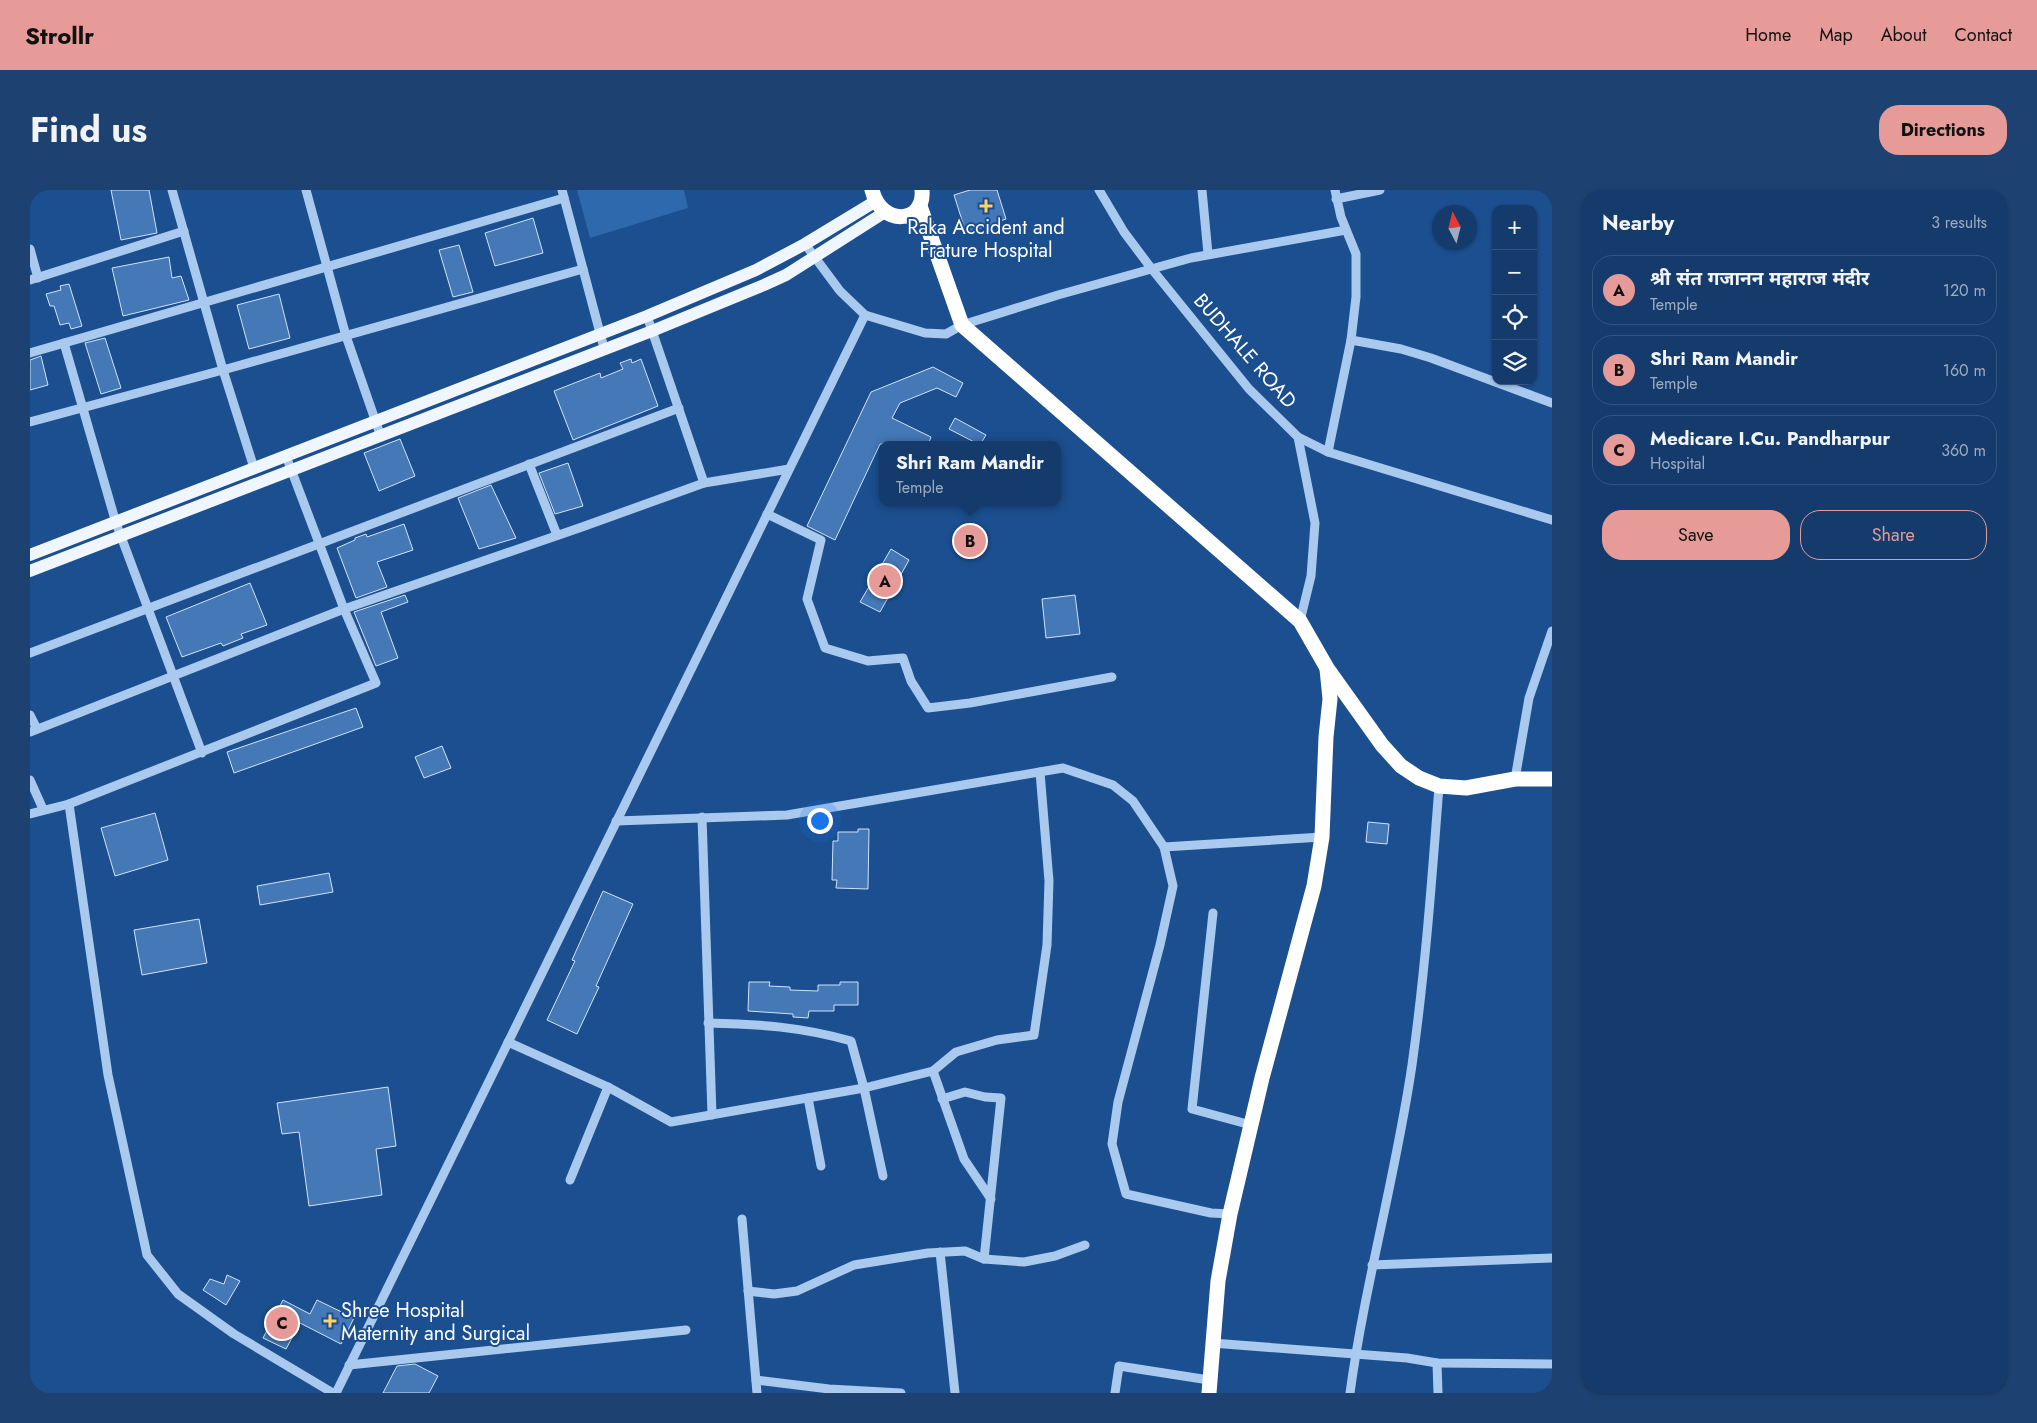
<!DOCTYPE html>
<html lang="en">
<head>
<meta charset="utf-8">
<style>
  :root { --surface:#143b6b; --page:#1d4271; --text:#f1f3f6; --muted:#9dadc1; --line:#33557e; --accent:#e69b98 }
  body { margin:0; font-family:Jost,"Noto Sans Devanagari",sans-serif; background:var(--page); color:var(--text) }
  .controls { position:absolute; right:15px; top:15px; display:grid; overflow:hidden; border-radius:10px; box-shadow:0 1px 4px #0004 }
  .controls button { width:45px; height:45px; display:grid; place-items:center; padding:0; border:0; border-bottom:1px solid var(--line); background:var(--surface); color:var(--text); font:25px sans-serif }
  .compass { position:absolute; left:1402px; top:15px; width:45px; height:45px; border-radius:50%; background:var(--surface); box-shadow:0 1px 4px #0004; rotate:353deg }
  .you { position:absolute; left:789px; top:630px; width:18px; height:18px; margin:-12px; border:4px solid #fff; border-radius:50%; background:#1a73e8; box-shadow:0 0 0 8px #1a73e833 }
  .badge { display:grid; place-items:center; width:32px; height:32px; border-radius:50%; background:var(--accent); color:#111; font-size:16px; font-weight:700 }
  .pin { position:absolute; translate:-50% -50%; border:2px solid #fff; box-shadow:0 1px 5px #0006 }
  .popup { position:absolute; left:849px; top:251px; width:182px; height:65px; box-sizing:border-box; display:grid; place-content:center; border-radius:10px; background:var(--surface); filter:drop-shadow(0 1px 4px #0005); font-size:16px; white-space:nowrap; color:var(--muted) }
  .popup b { font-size:19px; color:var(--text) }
  .popup::after { content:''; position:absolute; left:50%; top:100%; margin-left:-10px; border:10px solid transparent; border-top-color:var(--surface) }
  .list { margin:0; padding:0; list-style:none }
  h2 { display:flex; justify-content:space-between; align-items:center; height:65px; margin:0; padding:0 20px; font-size:21px }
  h2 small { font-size:16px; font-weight:400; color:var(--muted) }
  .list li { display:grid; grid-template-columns:32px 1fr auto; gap:15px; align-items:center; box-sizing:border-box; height:70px; margin:0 10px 10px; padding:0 10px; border:1px solid var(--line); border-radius:20px }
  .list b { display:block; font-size:19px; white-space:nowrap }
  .list p { margin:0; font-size:16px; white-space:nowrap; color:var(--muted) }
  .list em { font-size:16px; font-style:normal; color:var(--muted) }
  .actions { display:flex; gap:10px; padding:15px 20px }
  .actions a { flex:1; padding:11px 0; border:1px solid var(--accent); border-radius:20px; text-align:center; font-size:18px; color:var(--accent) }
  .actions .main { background:var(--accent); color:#111 }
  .icon { flex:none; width:28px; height:28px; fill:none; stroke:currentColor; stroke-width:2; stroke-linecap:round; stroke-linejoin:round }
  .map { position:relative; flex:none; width:1522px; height:1203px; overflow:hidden; border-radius:20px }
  header { display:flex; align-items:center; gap:30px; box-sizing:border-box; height:70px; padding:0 25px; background:var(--accent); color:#111 }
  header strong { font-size:24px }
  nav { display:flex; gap:28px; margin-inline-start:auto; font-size:18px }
  .intro { display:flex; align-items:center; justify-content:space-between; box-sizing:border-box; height:120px; padding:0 30px }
  h1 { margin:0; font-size:35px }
  .button { padding:12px 22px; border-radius:20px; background:var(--accent); color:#111; font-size:18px; font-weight:700 }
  main { display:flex; gap:30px; padding:0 30px }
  aside { flex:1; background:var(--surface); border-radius:20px; box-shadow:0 1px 4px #0004 }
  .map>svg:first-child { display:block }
</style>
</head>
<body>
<header>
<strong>Strollr</strong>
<nav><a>Home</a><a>Map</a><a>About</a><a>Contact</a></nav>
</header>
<div class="intro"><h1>Find us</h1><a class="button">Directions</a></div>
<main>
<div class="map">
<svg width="1522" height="1203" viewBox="0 0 1522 1203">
  <rect width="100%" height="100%" fill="#1b4f8f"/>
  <polygon fill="#2e69ad" points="547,0 654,0 658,18 560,48"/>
  <g fill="#4478b7" stroke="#cfe3fa">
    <polygon points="81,0 119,0 127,43 91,50"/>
    <polygon points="940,0 967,0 976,29 936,43 924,5"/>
    <polygon points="503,28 513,63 465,76 455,43"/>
    <polygon points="429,55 443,102 423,107 409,60"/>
    <polygon points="139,67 142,88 151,86 159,110 93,126 82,78"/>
    <polygon points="39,94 52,136 41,139 39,133 30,135 24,116 20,116 16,104 31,100 30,96"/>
    <polygon points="249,104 260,148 219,159 207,115"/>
    <polygon points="75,148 91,198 71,204 55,153"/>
    <polygon points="11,166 18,195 0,200 0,170"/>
    <polygon points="601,169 602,173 611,169 628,216 543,250 524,201 570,183 571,188 593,179 590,173"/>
    <polygon points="903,177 933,193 926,207 907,198 870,213 862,228 901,247 898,255 850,254 805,350 777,336 841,202"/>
    <polygon points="925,228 956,245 950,255 919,239"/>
    <polygon points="370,249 385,286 349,301 334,263"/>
    <polygon points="538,273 553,316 525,324 509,283"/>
    <polygon points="461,295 486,348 449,359 428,308"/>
    <polygon points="374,334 383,360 347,372 357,397 326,408 307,358 325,350 325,348 336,344 337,347"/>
    <polygon points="949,336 954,361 932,365 926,341"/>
    <polygon points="861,359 879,370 850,422 830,412"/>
    <polygon points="220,393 237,435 211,444 213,448 193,456 191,453 152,467 136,427"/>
    <polygon points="375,405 378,412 351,422 368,468 346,476 324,422"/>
    <polygon points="1045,405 1050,444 1016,448 1012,409"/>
    <polygon points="326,518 333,537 204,583 197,562"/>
    <polygon points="412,556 421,578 394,588 385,567"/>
    <polygon points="125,623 138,670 85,686 71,638"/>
    <polygon points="1338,632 1359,634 1357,654 1336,652"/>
    <polygon points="828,639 839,639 838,699 806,698 807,690 802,690 803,651 808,651 808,642 828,642"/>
    <polygon points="299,683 303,702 230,715 227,696"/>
    <polygon points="573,701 603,714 566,796 569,797 547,844 517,830 545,771 542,770"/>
    <polygon points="169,729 177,773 112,785 104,740"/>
    <polygon points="719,792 740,792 739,796 760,797 760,800 788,801 788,795 810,795 810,792 828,792 828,815 804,815 804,821 779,821 778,828 763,827 763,824 718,821"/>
    <polygon points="358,897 366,956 346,959 352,1005 279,1016 269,942 252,944 247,913"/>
    <polygon points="197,1085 210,1091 196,1115 173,1100 180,1089 194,1094"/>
    <polygon points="253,1110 280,1124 287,1110 324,1128 311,1154 270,1133 256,1159 233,1148"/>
    <polygon points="385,1174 408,1186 399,1203 353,1203 367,1176"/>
  </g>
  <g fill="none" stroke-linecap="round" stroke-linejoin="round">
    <g stroke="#a9c9ee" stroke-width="9">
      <polyline points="142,0 193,180 224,278"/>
      <polyline points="276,0 316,146 350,244"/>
      <polyline points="532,0 574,158"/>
      <polyline points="1069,0 1094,42 1121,78 1219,199 1268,247 1298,262 1522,330"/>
      <polyline points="1172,0 1178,64"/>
      <polyline points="1306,9 1350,0"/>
      <polyline points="775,54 810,101 835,125 895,143 916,144 932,135 1028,105 1161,68 1316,40"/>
      <polyline points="0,59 8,88"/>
      <polyline points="0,90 154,41"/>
      <polyline points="617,126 674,293"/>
      <polyline points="1321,150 1371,159 1401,168 1522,213"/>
      <polyline points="34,153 86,333 172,563"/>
      <polyline points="0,163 534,8"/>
      <polyline points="0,232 193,180 553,79"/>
      <polyline points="1268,247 1285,333 1281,386 1270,431"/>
      <polyline points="1298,262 1321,150 1326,107 1326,64 1311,27 1305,0"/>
      <polyline points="499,274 527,345"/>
      <polyline points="737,324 791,350 777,409 795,458 838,471 873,468 881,491 898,518 940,513 1082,487"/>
      <polyline points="0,463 649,218"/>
      <polyline points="0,525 7,539"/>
      <polyline points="0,542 314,419 552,337 674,293 759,279"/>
      <polyline points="1485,589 1499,508 1522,441"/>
      <polyline points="0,590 13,619"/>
      <polyline points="39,614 78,885 117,1065 148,1104 204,1144 303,1203"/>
      <polyline points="0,624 39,614 346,493 314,419 256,266"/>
      <polyline points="672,627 682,925"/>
      <polyline points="586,631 757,625 1033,578 1083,595 1103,611 1134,657 1292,647"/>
      <polyline points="1134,657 1143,696 1130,755 1088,912 1082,954 1096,1004 1181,1023 1200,1024"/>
      <polyline points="1183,723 1162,919 1221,935"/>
      <path d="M 678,833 C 729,834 772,837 821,851 L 834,898 L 853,986"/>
      <polyline points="478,852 578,897 641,932 834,898 903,881 926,862 967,850 1004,845 1017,755 1019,691 1010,582"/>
      <polyline points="903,881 934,969 961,1009"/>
      <polyline points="778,908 791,976"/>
      <polyline points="912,909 935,902 955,907 971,908 954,1069"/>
      <polyline points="540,990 578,897"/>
      <polyline points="712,1029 727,1203"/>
      <polyline points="910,1062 925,1203"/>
      <polyline points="1342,1075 1522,1068"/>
      <polyline points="718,1101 744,1104 767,1101 824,1075 898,1063 935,1061 954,1069 994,1072 1025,1066 1055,1055"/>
      <polyline points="1182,1153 1377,1168 1407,1173 1522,1174"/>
      <polyline points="1407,1173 1408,1203"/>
      <polyline points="319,1175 656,1140"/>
      <polyline points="726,1190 799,1199 871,1203"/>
      <polyline points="306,1203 835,125"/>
      <polyline points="1085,1203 1089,1176 1179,1190"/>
      <path d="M 1320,1203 C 1335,1093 1366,985 1382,875 C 1395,783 1402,689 1409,596"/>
    </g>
    <g stroke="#f0f6ff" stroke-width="12">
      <polyline points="0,365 617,126 726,80 775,54 846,11"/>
      <polyline points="0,381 622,141 734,95 756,85 855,22"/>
    </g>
    <g stroke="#fff" stroke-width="15">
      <path d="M 842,0 C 851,37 895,34 892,0"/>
      <polyline points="890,16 932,135 1270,431 1297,478 1352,555 1371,576 1389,588 1409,596 1436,598 1485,589 1522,589"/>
      <polyline points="1179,1203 1188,1091 1200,1024 1232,888 1284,696 1292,647 1296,547 1300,509 1297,479"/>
    </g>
  </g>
  <g fill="#ffd166" stroke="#1b4f8f" stroke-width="2">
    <path d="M953.5 8.5h5v5h5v5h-5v5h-5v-5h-5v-5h5z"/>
    <path d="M297.5 1123.5h5v5h5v5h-5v5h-5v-5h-5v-5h5z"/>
  </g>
  <g text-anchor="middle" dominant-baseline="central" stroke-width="4" stroke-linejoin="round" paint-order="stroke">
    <g font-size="20" fill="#fff" stroke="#1b4f8f">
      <text x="956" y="37">Raka Accident and<tspan x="956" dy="23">Frature Hospital</tspan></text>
      <text x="311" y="1120" text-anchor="start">Shree Hospital<tspan x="311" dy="23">Maternity and Surgical</tspan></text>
    </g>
    <g font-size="20" fill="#fff" stroke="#1b4f8f">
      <text transform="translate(1215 161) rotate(49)">BUDHALE ROAD</text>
    </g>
  </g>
</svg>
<div class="controls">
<button>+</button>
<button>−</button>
<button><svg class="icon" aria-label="locate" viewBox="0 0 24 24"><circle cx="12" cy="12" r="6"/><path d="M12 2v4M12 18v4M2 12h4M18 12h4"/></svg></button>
<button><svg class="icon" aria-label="layers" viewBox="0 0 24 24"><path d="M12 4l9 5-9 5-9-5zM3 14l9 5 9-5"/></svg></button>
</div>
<svg class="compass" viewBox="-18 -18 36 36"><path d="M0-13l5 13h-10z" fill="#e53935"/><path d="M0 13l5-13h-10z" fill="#9dadc1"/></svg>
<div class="you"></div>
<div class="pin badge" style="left:855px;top:391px">A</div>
<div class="pin badge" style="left:940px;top:351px">B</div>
<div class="popup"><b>Shri Ram Mandir</b>Temple</div>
<div class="pin badge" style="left:252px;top:1133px">C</div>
</div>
<aside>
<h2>Nearby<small>3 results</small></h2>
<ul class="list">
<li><span class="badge">A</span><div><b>श्री संंत गजानन महाराज मंदीर</b><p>Temple</p></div><em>120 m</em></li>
<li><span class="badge">B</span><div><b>Shri Ram Mandir</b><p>Temple</p></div><em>160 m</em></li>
<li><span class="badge">C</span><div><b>Medicare I.Cu. Pandharpur</b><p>Hospital</p></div><em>360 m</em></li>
</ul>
<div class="actions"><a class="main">Save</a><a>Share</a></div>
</aside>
</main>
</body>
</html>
